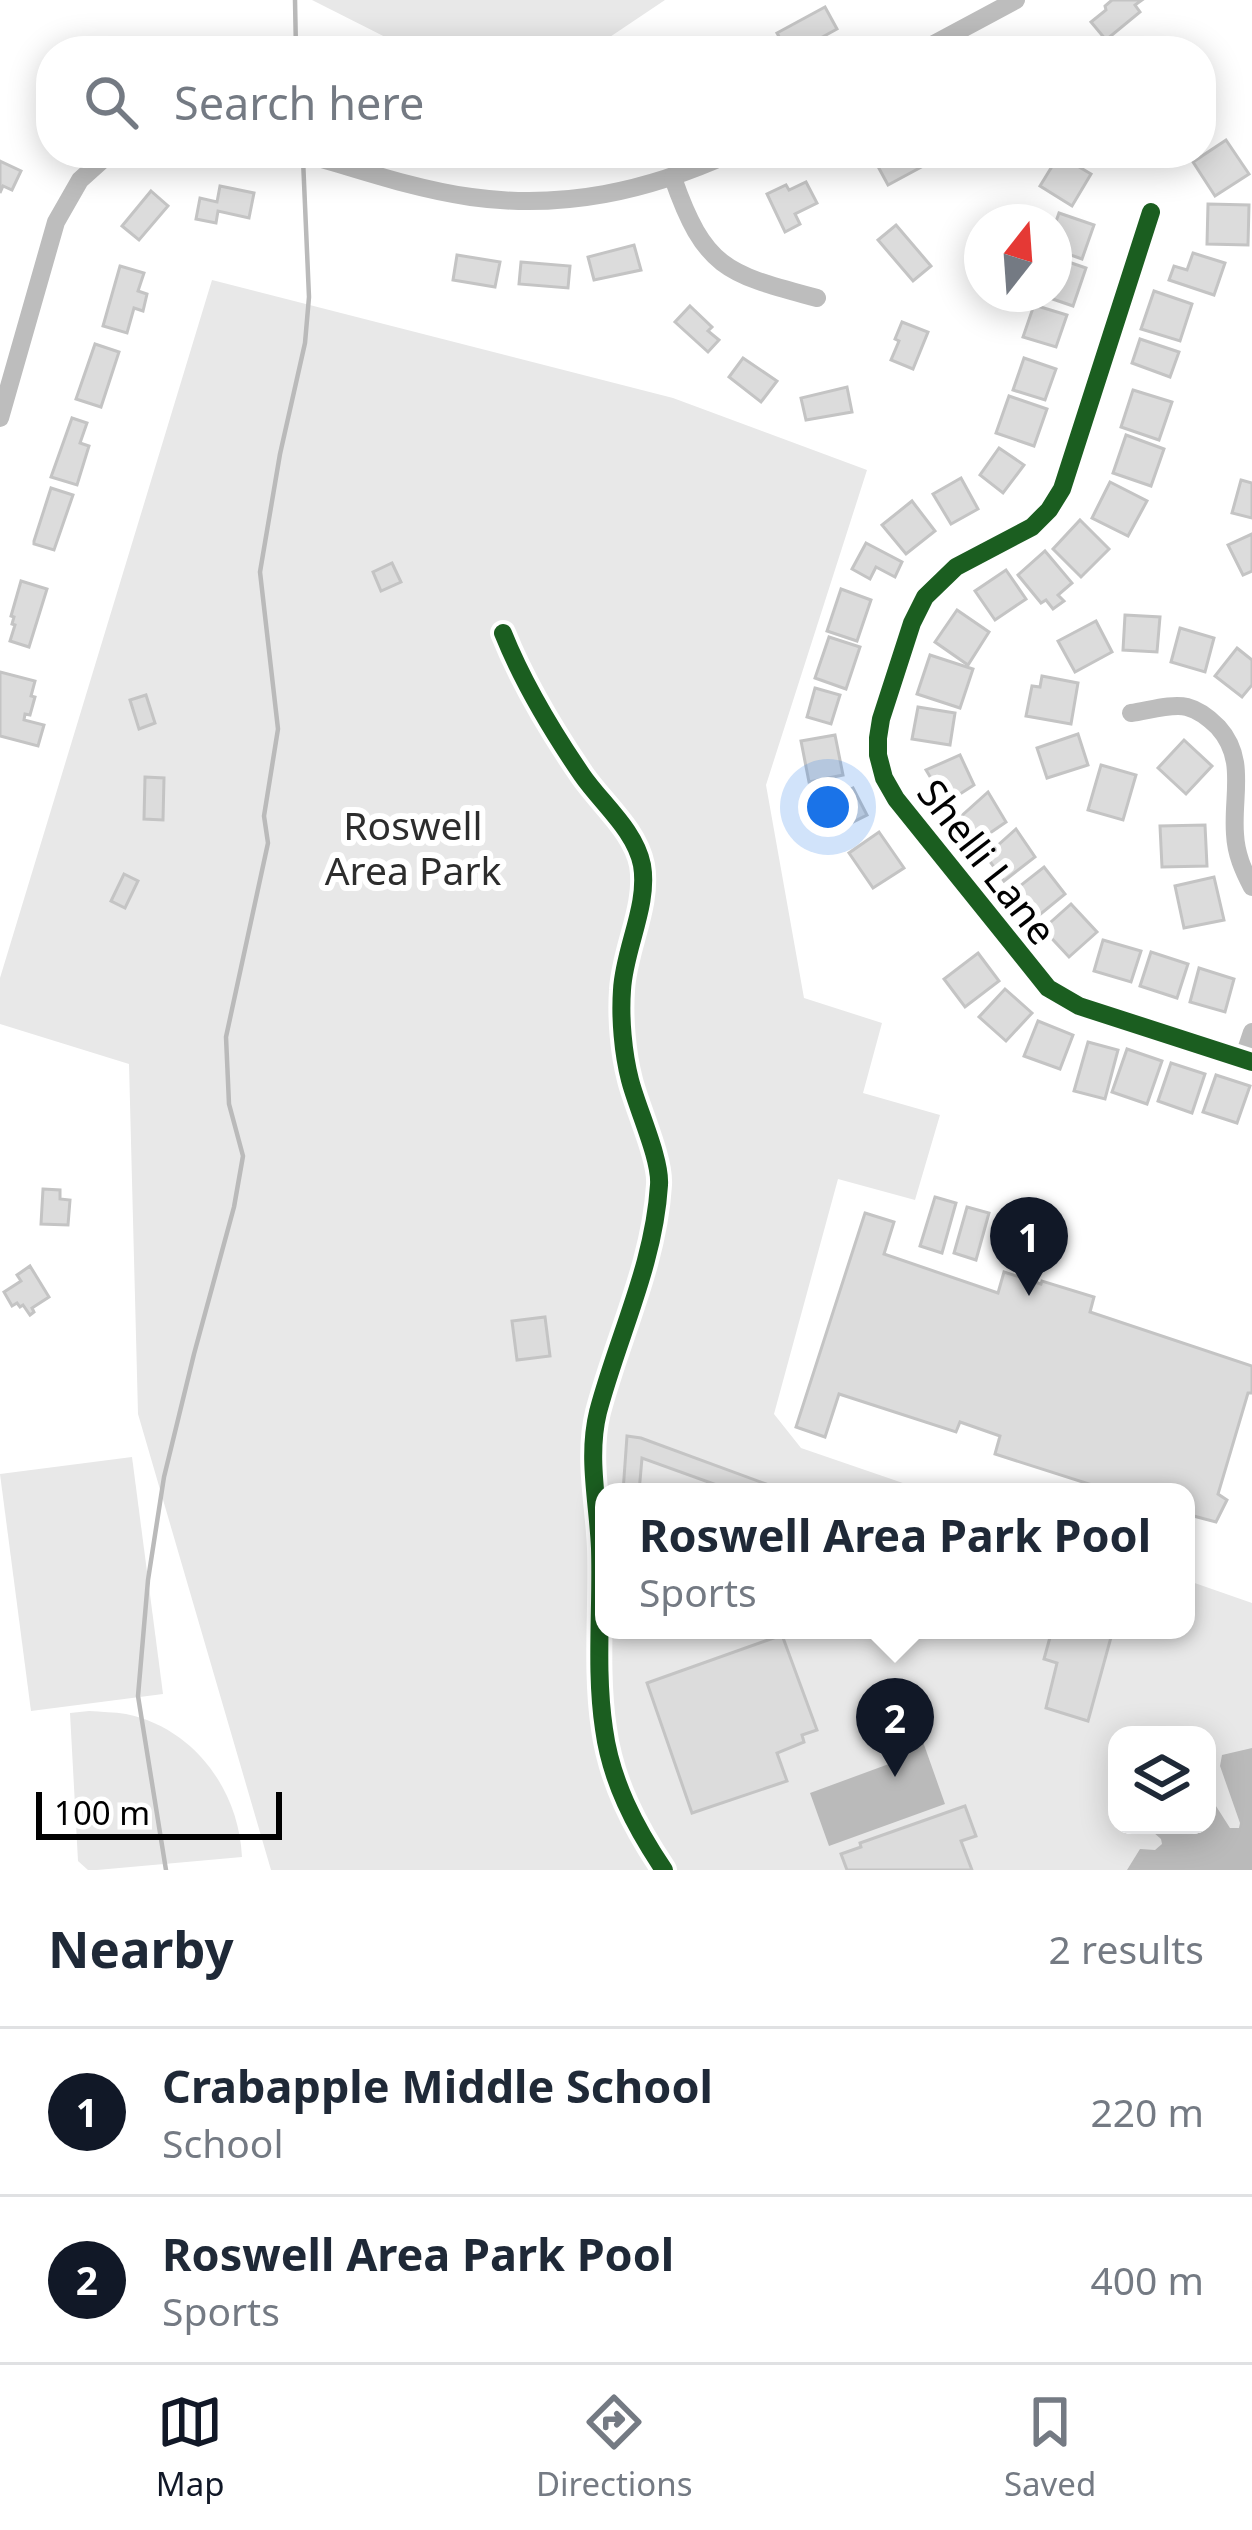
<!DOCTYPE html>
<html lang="en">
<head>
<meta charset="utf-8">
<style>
  :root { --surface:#fff; --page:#f6f6f7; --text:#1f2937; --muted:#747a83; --line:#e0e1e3; --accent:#111827 }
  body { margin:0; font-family:"Noto Sans",sans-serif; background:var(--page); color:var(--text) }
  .controls { position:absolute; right:36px; bottom:36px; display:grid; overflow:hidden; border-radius:24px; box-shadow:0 6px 30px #0003 }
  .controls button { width:108px; height:108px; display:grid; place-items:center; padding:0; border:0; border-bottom:3px solid var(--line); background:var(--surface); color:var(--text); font:60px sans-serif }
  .compass { position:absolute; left:964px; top:204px; width:108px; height:108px; border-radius:50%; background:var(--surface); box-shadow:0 6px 30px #0003; rotate:17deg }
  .scale { position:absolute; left:36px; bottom:30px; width:246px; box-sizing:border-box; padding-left:12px; border:6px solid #000; border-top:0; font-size:33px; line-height:42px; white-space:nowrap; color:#000; -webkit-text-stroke:9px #fff; paint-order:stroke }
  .you { position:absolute; left:828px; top:807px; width:42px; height:42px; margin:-30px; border:9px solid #fff; border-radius:50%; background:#1a73e8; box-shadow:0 0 0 18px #1a73e833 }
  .badge { display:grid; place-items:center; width:78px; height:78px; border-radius:50%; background:var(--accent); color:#fff; font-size:39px; font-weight:700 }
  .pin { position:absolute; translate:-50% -99px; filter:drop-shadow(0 3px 6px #0008) }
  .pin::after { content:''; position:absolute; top:63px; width:42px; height:36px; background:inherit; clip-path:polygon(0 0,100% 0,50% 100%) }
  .popup { position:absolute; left:595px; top:1483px; width:600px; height:156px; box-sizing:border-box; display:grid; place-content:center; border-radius:24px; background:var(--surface); filter:drop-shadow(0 3px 9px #0005); font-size:39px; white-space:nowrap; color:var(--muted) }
  .popup b { font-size:45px; color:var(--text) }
  .popup::after { content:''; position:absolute; left:50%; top:100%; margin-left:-24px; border:24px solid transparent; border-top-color:var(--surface) }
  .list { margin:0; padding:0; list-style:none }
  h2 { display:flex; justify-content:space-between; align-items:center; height:156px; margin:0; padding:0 48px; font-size:51px }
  h2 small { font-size:39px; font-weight:400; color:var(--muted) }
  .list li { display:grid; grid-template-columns:78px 1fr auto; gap:36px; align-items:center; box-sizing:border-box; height:168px; padding:0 48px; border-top:3px solid var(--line) }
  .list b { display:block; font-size:45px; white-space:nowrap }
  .list p { margin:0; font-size:39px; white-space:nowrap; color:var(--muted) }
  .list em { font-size:39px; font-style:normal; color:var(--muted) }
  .icon { flex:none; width:66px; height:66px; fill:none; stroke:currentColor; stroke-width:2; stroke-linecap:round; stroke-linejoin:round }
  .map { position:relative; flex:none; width:1252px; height:1870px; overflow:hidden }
  .search { position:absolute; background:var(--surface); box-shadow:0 6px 30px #0003; left:36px; right:36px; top:36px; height:132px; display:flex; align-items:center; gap:30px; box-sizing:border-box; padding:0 42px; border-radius:48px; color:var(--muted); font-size:45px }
  .sheet { height:492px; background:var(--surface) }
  nav { display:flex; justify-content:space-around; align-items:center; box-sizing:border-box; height:168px; border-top:3px solid var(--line); background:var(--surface); font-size:33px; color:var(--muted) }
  nav a { display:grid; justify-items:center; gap:6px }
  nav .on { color:var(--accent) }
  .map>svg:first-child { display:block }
</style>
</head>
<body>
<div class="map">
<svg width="1252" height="1870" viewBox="0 0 1252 1870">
  <rect width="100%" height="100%" fill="#fff"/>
  <g fill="#e8e8e8" fill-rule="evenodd">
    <polygon points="312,0 665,0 589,51 413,51"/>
    <path d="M 212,280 L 673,398 L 867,470 L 766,785 L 804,998 L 882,1023 L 863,1093 L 940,1115 L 915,1200 L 838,1179 L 774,1414 L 801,1448 L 929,1492 L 604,1492 L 604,1630 L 1186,1630 L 1186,1580 L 1252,1603 L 1252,1870 L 271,1870 L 138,1414 L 129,1064 L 0,1024 L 0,978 ZM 1117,1735 L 1207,1735 L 1207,1825 L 1117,1825 Z"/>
    <polygon points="132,1457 163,1694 31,1711 0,1474"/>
    <path d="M 89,1711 C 101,1712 114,1712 126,1714 C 194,1728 239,1790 242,1857 L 97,1870 L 88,1870 L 78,1861 L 70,1713 Z"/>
  </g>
  <g fill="#bababa">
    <polygon points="916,1722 945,1804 829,1846 810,1793 897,1761 888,1733"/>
    <polygon points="1252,1748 1252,1870 1127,1870 1140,1849 1155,1850 1162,1844 1161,1839 1145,1825 1207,1825 1207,1792 1230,1828 1239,1828 1240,1823 1220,1766 1222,1755"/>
  </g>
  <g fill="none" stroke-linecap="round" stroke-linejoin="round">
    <g stroke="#bababa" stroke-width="4.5">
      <polyline points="295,0 296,51"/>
      <polyline points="166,1870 138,1696 148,1580 164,1477 194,1354 234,1207 243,1156 229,1104 226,1037 268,843 264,816 278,729 260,572 280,454 305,343 309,297 303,159"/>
    </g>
  </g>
  <g fill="#dcdcdc" stroke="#c4c4c4" stroke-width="3">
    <polygon points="1112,0 1142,0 1135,5 1140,12 1106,40 1091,22 1106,10 1105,6"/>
    <polygon points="825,7 837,29 797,51 787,51 777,33"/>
    <polygon points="1226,140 1249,174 1215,196 1193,162"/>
    <polygon points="892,153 921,153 927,164 888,185 875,161"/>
    <polygon points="1059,155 1091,174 1072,206 1040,186"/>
    <polygon points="0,161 21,171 12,190 3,186 0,193"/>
    <polygon points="806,182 817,203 795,214 800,224 785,232 767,194 786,185 789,190"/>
    <polygon points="220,186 254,193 249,218 218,211 216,223 196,219 200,198 217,202"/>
    <polygon points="151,191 168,206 139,240 122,226"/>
    <polygon points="1208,204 1249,205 1248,245 1207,244"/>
    <polygon points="1059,213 1094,225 1082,259 1054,249 1054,227"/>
    <polygon points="896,225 931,266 913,281 878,240"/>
    <polygon points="634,245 641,270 594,280 588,257"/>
    <polygon points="1193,253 1225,263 1214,295 1169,280 1174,266 1187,270"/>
    <polygon points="457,255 500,262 495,287 453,280"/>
    <polygon points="1054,257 1086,268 1073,306 1038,294 1054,294"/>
    <polygon points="521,262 570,266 568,288 519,284"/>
    <polygon points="120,266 144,273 138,291 147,294 143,311 134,308 127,333 103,326"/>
    <polygon points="1154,291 1192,304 1180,341 1141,329"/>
    <polygon points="1034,305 1067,315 1056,347 1023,337"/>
    <polygon points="690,306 712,327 708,331 719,340 708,352 675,322"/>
    <polygon points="902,322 928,332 913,369 891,360 899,341 895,339"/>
    <polygon points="1140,339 1179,352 1170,377 1132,363"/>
    <polygon points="95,344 119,352 101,407 76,399"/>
    <polygon points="743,358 777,381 761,402 729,377"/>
    <polygon points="1024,358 1056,369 1045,400 1013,390"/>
    <polygon points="847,387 852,412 806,420 801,398"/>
    <polygon points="1133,390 1172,402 1159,440 1121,427"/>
    <polygon points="1009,396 1047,409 1034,446 996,433"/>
    <polygon points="72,418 87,423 80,443 89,446 77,485 51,477"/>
    <polygon points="1126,435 1164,449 1151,486 1113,473"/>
    <polygon points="999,448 1024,465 1003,493 980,475"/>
    <polygon points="961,478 978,509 951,524 933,494"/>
    <polygon points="1241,480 1252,483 1252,518 1232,513"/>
    <polygon points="1110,482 1147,501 1128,536 1092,518"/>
    <polygon points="51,488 73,495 54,550 34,544 34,541"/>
    <polygon points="912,501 935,531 906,554 882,525"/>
    <polygon points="1080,520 1109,549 1081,577 1053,549"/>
    <polygon points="1252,534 1252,571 1243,575 1228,545"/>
    <polygon points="866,543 902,562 895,577 876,567 870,579 852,569"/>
    <polygon points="1045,551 1072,583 1058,595 1064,601 1053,609 1046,600 1041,603 1018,575"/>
    <polygon points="392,563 401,582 381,591 373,572"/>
    <polygon points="1006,570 1026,599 995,620 975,591"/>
    <polygon points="21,581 47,589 29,647 10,641 15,625 12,624 14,617 11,616"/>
    <polygon points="841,589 871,600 857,641 827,631"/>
    <polygon points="957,610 989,632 968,665 935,642"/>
    <polygon points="1125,615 1160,617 1157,652 1123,650"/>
    <polygon points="1096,621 1112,652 1075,672 1058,641"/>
    <polygon points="1180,628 1214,638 1205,672 1171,662"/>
    <polygon points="829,637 860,647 846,689 815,678"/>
    <polygon points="1237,648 1252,660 1252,685 1242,697 1215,676"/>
    <polygon points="930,655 973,669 960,708 917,694"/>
    <polygon points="0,672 35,681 31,696 35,697 30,715 25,714 24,720 44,725 38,746 0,736"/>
    <polygon points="1042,676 1078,683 1071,724 1026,716 1032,686 1040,687"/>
    <polygon points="815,688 840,695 831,724 807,717"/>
    <polygon points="146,695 155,723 139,729 130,700"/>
    <polygon points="918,707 955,713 950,745 912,739"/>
    <polygon points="1078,734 1088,765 1047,778 1037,748"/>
    <polygon points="835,735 843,775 809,782 801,741"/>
    <polygon points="1184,740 1212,766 1186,794 1158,768"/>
    <polygon points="960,755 974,785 946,803 926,770"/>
    <polygon points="1101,765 1136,775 1123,820 1088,810"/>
    <polygon points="145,777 164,778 163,820 144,819"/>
    <polygon points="853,788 867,815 837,830 823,803"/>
    <polygon points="988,792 1006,822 974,844 957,820"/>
    <polygon points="1205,825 1207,866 1162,867 1160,826"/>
    <polygon points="1016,829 1035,857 1004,881 986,856"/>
    <polygon points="879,832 904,868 873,888 849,853"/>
    <polygon points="1044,867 1065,894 1037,917 1015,890"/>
    <polygon points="124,874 138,881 125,908 111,901"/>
    <polygon points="1214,877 1224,920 1184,928 1175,886"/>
    <polygon points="1071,904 1097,932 1069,957 1043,929"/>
    <polygon points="1103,940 1141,951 1131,982 1094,971"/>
    <polygon points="1151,952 1188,964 1177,998 1140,986"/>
    <polygon points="978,953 999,981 965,1007 944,979"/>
    <polygon points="1199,968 1234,979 1225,1012 1190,1002"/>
    <polygon points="1005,989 1032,1013 1006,1041 979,1017"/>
    <polygon points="1038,1021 1073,1035 1060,1069 1024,1056"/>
    <polygon points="1088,1042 1118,1050 1105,1099 1074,1091"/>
    <polygon points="1127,1049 1162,1061 1147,1104 1112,1092"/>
    <polygon points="1171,1063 1205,1074 1192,1113 1158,1101"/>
    <polygon points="1216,1075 1250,1086 1237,1123 1203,1112"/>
    <polygon points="43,1189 60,1190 60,1199 70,1200 68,1225 41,1224"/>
    <polygon points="935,1197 956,1203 942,1253 920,1246"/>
    <polygon points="967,1207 989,1213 976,1260 954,1253"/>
    <polygon points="865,1213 894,1222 884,1254 998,1293 1004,1272 1041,1284 1042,1281 1094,1297 1090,1312 1252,1366 1252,1393 1248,1393 1218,1494 1227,1500 1216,1522 1186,1514 1186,1492 1114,1492 995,1454 1000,1436 960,1422 956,1432 839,1394 825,1437 796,1427"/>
    <polygon points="30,1266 49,1297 32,1308 34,1312 30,1315 23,1305 20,1307 17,1303 12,1306 4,1292 21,1281 17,1275"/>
    <polygon points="545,1317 550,1356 517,1360 512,1321"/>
    <polygon points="627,1436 641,1438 766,1484 763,1492 736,1492 642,1458 639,1492 623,1492"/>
    <polygon points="1052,1630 1113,1630 1088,1721 1046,1708 1057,1663 1044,1659"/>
    <polygon points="782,1635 817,1730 802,1735 804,1742 777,1753 787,1781 692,1813 647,1683"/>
    <polygon points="965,1806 976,1836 961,1841 972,1870 847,1870 841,1854 861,1847 860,1843"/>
  </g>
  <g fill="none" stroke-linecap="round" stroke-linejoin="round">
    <g stroke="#bdbdbd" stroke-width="18">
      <polyline points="921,51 1016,0"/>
      <path d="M 302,153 C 357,169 414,189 471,197 C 563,210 648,191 731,153"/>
      <path d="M 673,178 C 705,270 728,274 817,298"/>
      <polyline points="1151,212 1062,489 1049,510 1032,527 956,567 925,597 912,623 881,719 878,738 878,755 884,778 896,799 1048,988 1079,1006 1252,1062"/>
      <polyline points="0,418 56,222 80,180 110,153"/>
      <path d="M 503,633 C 523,683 552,731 582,775 C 602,804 635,830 642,865 C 649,906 624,949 622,990 C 620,1018 623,1053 630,1080 C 637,1108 661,1159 659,1185 C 654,1265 618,1336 598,1412 C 587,1457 598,1502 600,1548 C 602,1607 595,1670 604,1729 C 611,1781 635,1827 664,1870"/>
      <path d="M 1131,713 C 1147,711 1172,703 1187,707 C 1199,710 1209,718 1218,727 C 1247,759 1232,795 1235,834 C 1236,854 1243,870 1252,887"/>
      <polyline points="1243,1059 1252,1032"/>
    </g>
    <defs>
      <g id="cycleway">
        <polyline points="1151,212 1062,489 1049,510 1032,527 956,567 925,597 912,623 881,719 878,738 878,755 884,778 896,799 1048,988 1079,1006 1252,1062"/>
        <path d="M 503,633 C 523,683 552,731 582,775 C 602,804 635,830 642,865 C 649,906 624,949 622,990 C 620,1018 623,1053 630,1080 C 637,1108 661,1159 659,1185 C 654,1265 618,1336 598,1412 C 587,1457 598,1502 600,1548 C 602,1607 595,1670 604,1729 C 611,1781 635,1827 664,1870"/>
      </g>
    </defs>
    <use href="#cycleway" stroke="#fff" stroke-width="26"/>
    <use href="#cycleway" stroke="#1b5e20" stroke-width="18"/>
  </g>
  <g text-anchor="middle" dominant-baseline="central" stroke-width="12" stroke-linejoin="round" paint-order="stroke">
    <g font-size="39" fill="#2d2d2d" stroke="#fff">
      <text x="413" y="824">Roswell<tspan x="413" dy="45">Area Park</tspan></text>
    </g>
    <g font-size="39" fill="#000" stroke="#fff">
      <text transform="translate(988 861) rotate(52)">Shelli Lane</text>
    </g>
  </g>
</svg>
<div class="controls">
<button><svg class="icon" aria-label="layers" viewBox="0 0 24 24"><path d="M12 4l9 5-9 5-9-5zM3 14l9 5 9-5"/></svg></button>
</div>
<svg class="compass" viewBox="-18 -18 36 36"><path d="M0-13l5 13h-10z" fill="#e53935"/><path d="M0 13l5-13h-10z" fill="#747a83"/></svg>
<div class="scale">100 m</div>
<div class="you"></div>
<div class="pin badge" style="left:1029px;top:1296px">1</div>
<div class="pin badge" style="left:895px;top:1777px">2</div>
<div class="popup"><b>Roswell Area Park Pool</b>Sports</div>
<div class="search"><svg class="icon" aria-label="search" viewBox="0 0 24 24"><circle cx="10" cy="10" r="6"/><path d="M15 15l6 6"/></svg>Search here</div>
</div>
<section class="sheet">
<h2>Nearby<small>2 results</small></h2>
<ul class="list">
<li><span class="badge">1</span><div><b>Crabapple Middle School</b><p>School</p></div><em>220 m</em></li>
<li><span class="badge">2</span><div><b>Roswell Area Park Pool</b><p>Sports</p></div><em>400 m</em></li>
</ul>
</section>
<nav>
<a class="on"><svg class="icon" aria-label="map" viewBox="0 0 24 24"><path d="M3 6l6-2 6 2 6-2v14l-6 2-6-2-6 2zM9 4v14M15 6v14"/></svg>Map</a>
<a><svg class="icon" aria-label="directions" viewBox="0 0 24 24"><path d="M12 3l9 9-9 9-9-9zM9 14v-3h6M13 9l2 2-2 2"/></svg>Directions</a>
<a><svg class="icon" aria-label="saved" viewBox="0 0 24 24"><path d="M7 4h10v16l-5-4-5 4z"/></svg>Saved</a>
</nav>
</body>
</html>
